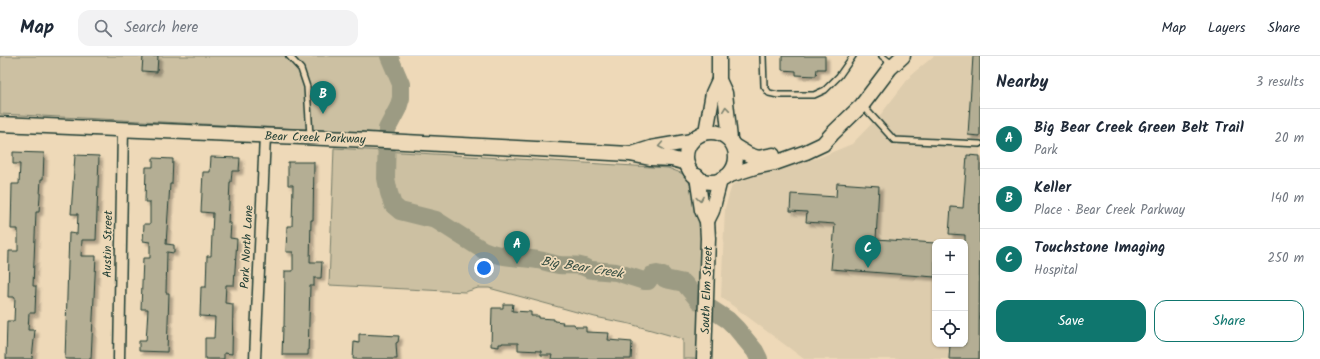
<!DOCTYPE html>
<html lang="en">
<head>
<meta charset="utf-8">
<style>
  :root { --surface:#fff; --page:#f2f2f3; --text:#1f2937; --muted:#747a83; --line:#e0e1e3; --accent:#0f766e }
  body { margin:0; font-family:Kalam,sans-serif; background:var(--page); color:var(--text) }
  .controls { position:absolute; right:12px; bottom:12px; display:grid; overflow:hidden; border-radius:8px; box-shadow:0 1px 3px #0004 }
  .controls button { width:36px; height:36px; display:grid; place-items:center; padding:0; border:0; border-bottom:1px solid var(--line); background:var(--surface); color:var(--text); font:20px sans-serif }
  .you { position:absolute; left:484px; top:212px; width:14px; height:14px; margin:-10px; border:3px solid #fff; border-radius:50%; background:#1a73e8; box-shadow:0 0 0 6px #1a73e833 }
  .badge { display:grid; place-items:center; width:26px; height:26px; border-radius:50%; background:var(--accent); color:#fff; font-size:13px; font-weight:700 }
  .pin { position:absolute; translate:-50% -33px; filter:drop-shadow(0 1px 2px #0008) }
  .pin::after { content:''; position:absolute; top:21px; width:14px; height:12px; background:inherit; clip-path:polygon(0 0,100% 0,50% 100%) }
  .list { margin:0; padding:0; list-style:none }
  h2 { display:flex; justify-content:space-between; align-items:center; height:52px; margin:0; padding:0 16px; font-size:17px }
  h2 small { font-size:13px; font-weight:400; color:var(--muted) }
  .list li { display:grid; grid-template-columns:26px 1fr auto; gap:12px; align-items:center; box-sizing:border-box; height:60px; padding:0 16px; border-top:1px solid var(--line) }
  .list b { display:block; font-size:15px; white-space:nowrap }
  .list p { margin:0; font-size:13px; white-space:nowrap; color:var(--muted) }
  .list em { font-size:13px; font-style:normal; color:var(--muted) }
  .actions { display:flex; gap:8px; padding:12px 16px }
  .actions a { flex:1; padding:9px 0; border:1px solid var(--accent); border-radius:12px; text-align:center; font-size:14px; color:var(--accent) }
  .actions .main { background:var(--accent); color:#fff }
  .icon { flex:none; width:22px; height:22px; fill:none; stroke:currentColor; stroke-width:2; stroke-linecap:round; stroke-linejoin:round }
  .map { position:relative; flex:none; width:980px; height:303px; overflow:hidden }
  header { display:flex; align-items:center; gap:24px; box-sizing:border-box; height:56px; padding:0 20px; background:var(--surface); border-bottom:1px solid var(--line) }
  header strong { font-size:19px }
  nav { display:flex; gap:22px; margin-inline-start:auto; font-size:14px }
  .search { width:280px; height:36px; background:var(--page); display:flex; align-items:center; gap:10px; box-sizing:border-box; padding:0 14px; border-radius:12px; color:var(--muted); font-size:15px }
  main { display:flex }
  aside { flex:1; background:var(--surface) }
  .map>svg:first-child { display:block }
</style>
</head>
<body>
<header>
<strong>Map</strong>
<div class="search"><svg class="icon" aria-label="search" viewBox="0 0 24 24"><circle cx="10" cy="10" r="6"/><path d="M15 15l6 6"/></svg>Search here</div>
<nav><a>Map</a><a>Layers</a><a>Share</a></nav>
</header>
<main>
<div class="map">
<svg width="980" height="303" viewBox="0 0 980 303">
  <defs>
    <filter id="shadow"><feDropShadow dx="3.5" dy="3.5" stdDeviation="1" flood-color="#0004"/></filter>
  </defs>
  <rect width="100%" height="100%" fill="#eed9b8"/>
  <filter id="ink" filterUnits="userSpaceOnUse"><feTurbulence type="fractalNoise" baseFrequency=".025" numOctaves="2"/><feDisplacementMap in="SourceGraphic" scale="8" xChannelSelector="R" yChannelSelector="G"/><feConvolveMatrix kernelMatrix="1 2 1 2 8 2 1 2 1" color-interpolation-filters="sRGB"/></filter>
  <g filter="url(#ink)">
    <path fill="#ddccad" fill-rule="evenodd" d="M 934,0 L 980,0 L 980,303 L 804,303 L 721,241 L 725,152 L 732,129 L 764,115 L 818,102 L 852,88 L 881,58 L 912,18 ZM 935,186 L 965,186 L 965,288 L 935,288 Z"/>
    <g fill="#ccc0a2" stroke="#767e6b">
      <path d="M 0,0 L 389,0 C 400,22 406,37 394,60 C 391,66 388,72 384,77 L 0,58 Z"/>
      <polygon points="334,92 668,112 686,119 695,140 705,188 701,303 683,303 683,283 630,268 595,261 489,232 478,232 465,236 329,229"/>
    </g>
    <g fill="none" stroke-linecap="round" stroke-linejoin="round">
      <path stroke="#9c9b83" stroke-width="18" d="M 389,0 L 401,28 L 401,42 L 398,52 L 387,73 L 386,122 L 389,137 L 393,149 L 400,155 L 436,164 L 483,194 C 501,202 519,201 538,204 C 545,205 552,208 559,209 C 567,210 577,208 584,211 C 587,212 588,214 592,214 L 616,216 L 644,225 L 648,225 L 652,219 L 657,218 L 663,220 L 665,223 L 684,227 L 699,245 L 728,264 L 736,272 L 755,295 L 759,303"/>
    </g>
    <g fill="#b4ae94" stroke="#1f3d34" filter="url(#shadow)">
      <polygon points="143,0 158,0 157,16 142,15"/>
      <polygon points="782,0 825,0 825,13 817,13 816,20 796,19 796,15 782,14"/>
      <polygon points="973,0 980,0 980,80 968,79"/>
      <polygon points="13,96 44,97 43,123 41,123 39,156 36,156 33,230 36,230 35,257 29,257 28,274 35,274 32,303 6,303 7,265 14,265 15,241 8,241 9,195 18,195 18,173 11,173 12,128 19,128 20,108 13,108"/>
      <polygon points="75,99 99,100 96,184 82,184 81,200 96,200 91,303 65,303 69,177 77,178 78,158 71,158"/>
      <polygon points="967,99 980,100 979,303 949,303 950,288 965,288 965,179 949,178 951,151 963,152"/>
      <polygon points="211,101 240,102 239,115 232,115 231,126 230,126 228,167 231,167 230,182 237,183 234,229 226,229 225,247 233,248 232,298 224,297 224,303 205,303 205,282 214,282 215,261 200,260 201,231 206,231 207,200 211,200 213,157 201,156 203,116 210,116"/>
      <polygon points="153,102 173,103 172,128 170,128 166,188 174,189 174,197 167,196 166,237 169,237 167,296 139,295 139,285 146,285 147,270 148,253 141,253 143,202 150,202 150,186 143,185 144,168 150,168 150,146 145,146 146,111 153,111"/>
      <polygon points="288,106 314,106 313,164 311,164 310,206 322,206 321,222 314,222 314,230 310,230 308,299 282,299 283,271 284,271 285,215 293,215 293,196 286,196 287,170 292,170 293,129 288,129"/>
      <polygon points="837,127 879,130 876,183 935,187 935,221 831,213 835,168 806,166 807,156 790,155 791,138 836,141"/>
      <polygon points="503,248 513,248 512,255 531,256 531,260 539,260 539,262 554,263 554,265 563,266 562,268 574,268 576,271 586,271 586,276 609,277 608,284 632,286 631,303 551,303 552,299 541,299 541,295 518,294 518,287 502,287 502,288 499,288 499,291 491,290 492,252 503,252"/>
      <polygon points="359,278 399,280 398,286 396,287 397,303 353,303 354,286 359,287"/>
    </g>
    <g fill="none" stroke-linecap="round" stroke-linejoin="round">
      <defs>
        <g id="lane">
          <polyline points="289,0 301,13 307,31 310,80"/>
          <polyline points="763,0 764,30 769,37 778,39 814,39 825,34 839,20 853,0"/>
          <polyline points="882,0 892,8"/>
          <polyline points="863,50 894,84 980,88"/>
        </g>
        <g id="street">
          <polyline points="119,303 123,73"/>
          <polyline points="255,303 265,80"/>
        </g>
        <g id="secondary">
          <polyline points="719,0 719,24 725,37 730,83"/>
          <polyline points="0,68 348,83 630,98 650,102 672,103 687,107"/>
          <polyline points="706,76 713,37 719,24"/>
          <circle cx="711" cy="101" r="25"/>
          <polyline points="734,90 749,99 758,102 773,99"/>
          <polyline points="632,98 651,92 692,85"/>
          <polyline points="697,120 702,154 707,165 708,182 704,303"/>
          <polyline points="727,120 755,111 775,107 806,96 823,88 832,78 862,49 890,12 903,0"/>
          <polyline points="707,165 712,155 720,124"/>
        </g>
      </defs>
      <use href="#lane" stroke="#1f3d34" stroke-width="8"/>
      <use href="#street" stroke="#1f3d34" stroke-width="13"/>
      <use href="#secondary" stroke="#1f3d34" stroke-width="17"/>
      <use href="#lane" stroke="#eed9b8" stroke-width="5"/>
      <use href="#street" stroke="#eed9b8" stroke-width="10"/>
      <use href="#secondary" stroke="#eed9b8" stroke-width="14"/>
    </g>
    <defs><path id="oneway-chevron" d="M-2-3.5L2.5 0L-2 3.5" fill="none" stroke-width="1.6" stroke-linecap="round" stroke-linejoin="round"/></defs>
    <g stroke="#7c836f">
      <use href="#oneway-chevron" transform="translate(726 53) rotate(-96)"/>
      <use href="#oneway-chevron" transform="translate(661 90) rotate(170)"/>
      <use href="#oneway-chevron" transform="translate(700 143) rotate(81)"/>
    </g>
  </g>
  <g text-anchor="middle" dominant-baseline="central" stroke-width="3.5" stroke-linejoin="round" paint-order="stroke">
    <g font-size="12" fill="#1f3d34" stroke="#eed9b8">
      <text transform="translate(315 82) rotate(2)">Bear Creek Parkway</text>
      <text transform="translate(108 188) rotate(-89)">Austin Street</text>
      <text transform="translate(247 191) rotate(-87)">Park North Lane</text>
      <text transform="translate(707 234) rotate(-88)">South Elm Street</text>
    </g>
    <g font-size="13" font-style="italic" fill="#324b40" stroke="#eed9b8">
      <text transform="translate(582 212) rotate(9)">Big Bear Creek</text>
    </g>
  </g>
</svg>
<div class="controls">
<button>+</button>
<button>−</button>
<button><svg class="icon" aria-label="locate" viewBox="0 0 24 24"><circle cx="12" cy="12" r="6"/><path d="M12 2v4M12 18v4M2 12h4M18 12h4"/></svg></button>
</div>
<div class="you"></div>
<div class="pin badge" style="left:517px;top:208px">A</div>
<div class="pin badge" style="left:323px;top:58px">B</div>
<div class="pin badge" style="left:868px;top:212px">C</div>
</div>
<aside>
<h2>Nearby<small>3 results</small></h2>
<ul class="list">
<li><span class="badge">A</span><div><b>Big Bear Creek Green Belt Trail</b><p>Park</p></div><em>20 m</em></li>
<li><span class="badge">B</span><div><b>Keller</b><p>Place · Bear Creek Parkway</p></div><em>140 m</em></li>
<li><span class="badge">C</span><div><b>Touchstone Imaging</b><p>Hospital</p></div><em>250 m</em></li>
</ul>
<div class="actions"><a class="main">Save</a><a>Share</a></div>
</aside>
</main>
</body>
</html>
